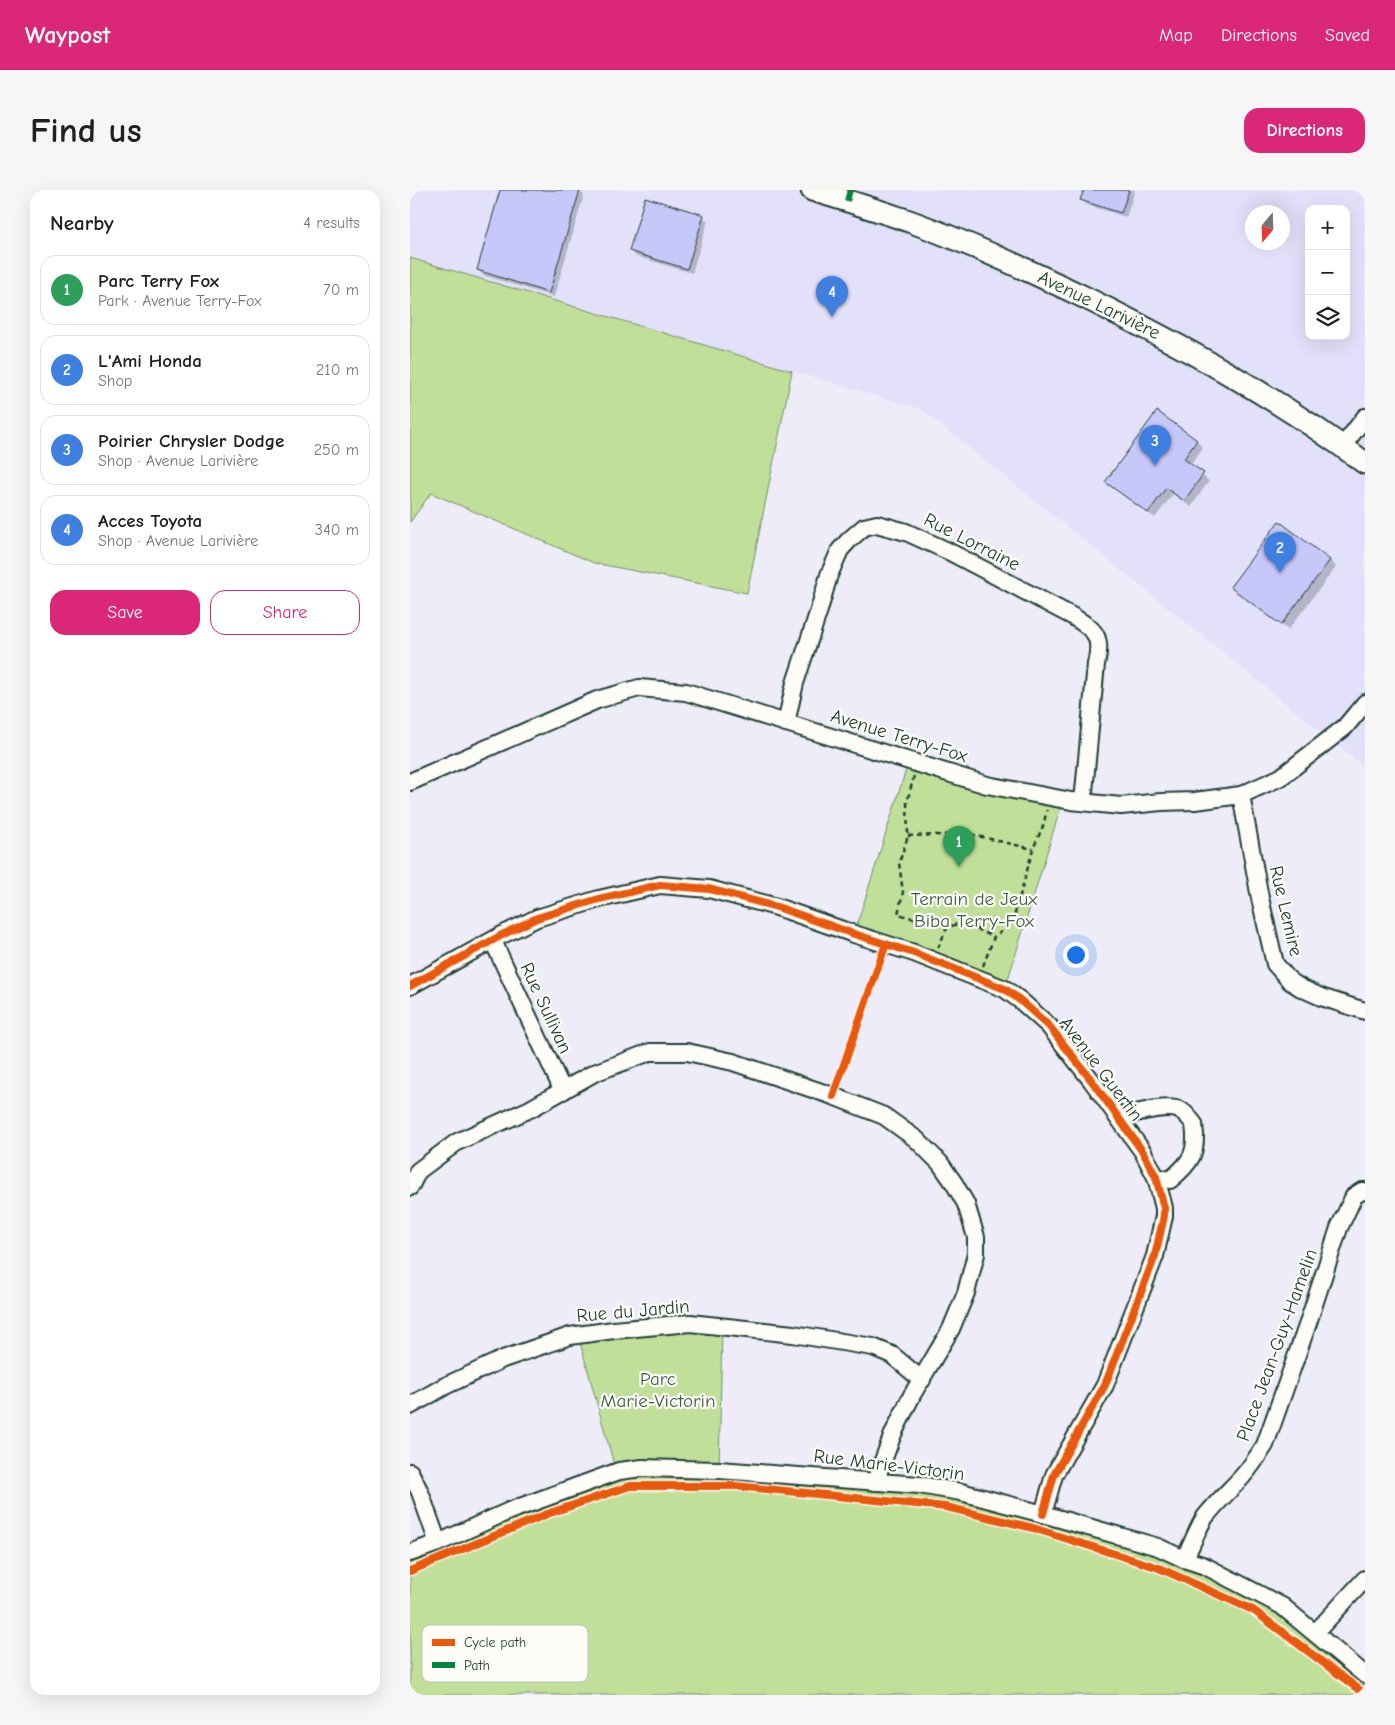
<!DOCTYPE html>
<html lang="en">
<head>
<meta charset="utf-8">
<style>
  :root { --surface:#fff; --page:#f6f6f6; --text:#202124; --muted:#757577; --line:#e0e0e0; --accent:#db2777 }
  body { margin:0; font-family:"Comic Neue",sans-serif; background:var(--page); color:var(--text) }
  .controls { position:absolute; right:15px; top:15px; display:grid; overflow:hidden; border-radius:10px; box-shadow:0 5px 20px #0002 }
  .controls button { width:45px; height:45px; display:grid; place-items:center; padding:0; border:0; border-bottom:1px solid var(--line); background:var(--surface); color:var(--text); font:25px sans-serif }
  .compass { position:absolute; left:835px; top:15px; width:45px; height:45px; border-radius:50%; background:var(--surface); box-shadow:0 5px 20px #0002; rotate:199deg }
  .you { position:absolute; left:665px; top:764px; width:18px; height:18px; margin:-12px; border:4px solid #fff; border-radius:50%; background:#1a73e8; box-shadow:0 0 0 8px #1a73e833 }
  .badge { display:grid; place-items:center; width:32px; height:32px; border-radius:50%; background:var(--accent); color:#fff; font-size:16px; font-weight:700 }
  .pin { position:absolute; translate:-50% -41px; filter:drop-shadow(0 1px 2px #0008) }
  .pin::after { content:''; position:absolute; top:26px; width:18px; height:15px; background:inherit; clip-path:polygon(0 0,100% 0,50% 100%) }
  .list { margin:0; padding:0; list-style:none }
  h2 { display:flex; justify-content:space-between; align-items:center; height:65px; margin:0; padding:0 20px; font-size:21px }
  h2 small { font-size:16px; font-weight:400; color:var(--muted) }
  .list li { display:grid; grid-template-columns:32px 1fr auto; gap:15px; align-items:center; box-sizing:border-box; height:70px; margin:0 10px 10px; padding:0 10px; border:1px solid var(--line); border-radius:15px }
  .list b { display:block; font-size:19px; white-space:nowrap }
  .list p { margin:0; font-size:16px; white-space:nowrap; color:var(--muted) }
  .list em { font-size:16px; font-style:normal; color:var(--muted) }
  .actions { display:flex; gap:10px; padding:15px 20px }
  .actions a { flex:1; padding:11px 0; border:1px solid var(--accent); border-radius:15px; text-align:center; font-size:18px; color:var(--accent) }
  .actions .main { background:var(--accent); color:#fff }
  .icon { flex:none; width:28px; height:28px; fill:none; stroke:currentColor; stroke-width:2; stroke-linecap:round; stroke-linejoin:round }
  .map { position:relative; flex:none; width:955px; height:1505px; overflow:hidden; border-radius:15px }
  header { display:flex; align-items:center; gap:30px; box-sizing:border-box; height:70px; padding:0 25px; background:var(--accent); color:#fff }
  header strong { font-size:24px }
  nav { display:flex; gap:28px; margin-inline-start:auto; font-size:18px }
  .intro { display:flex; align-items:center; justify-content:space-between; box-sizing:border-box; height:120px; padding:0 30px }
  h1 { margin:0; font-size:35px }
  .button { padding:12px 22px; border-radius:15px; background:var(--accent); color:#fff; font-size:18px; font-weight:700 }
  main { display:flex; gap:30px; padding:0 30px }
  aside { flex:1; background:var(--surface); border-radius:15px; box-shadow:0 5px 20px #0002 }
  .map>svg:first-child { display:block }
</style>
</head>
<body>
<header>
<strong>Waypost</strong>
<nav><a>Map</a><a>Directions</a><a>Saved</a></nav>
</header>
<div class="intro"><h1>Find us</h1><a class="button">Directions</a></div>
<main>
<aside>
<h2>Nearby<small>4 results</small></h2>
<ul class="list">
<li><span class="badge" style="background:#2e9e5b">1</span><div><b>Parc Terry Fox</b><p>Park · Avenue Terry-Fox</p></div><em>70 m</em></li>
<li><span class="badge" style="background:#3f7fe0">2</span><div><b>L'Ami Honda</b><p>Shop</p></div><em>210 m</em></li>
<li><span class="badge" style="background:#3f7fe0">3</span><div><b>Poirier Chrysler Dodge</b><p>Shop · Avenue Larivière</p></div><em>250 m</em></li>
<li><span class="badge" style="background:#3f7fe0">4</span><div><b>Acces Toyota</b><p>Shop · Avenue Larivière</p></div><em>340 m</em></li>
</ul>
<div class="actions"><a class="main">Save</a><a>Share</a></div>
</aside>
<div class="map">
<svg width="955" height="1505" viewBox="0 0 955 1505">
  <rect width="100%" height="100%" fill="#edecf8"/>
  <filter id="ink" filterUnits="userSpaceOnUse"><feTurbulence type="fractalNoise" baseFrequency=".02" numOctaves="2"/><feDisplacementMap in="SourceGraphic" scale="10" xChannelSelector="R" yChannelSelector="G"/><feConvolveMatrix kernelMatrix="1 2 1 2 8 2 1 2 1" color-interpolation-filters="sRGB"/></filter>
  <g filter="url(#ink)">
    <path fill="#e2e1f9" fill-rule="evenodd" d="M 0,0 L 955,0 L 955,577 L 511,219 L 0,68 ZM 899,19 L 936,19 L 936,146 L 899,146 ZM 842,22 L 872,22 L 872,52 L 842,52 Z"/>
    <g fill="#c0e099" stroke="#708e66">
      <polygon points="0,68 382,181 337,403 184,373 21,303 0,332"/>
      <polygon points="499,570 653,610 595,799 444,744"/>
      <polygon points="312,1137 309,1280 420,1288 633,1324 831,1394 955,1485 955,1505 0,1505 0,1363 206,1282 168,1145"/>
    </g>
    <g fill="#0003">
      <polygon points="91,0 168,0 174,5 144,107 73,85 68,80"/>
      <polygon points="675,0 725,0 716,27 677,15 672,10"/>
      <polygon points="293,27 298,31 282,83 225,66 221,61"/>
      <polygon points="747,223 787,251 793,258 780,275 799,291 781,317 763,304 745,328 703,298 697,292"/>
      <polygon points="920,370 926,377 878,440 828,403"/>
    </g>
    <g fill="#c7c8fa" stroke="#1f3d34">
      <polygon points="90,0 170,0 139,103 67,80"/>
      <polygon points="674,0 719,0 711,23 670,10"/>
      <polygon points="235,7 294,25 277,79 219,61"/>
      <polygon points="747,221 787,250 774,269 794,283 774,311 756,298 738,323 695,292"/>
      <polygon points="869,331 920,370 871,435 820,397"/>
    </g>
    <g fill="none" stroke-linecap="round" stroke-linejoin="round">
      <defs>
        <g id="minor">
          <polyline points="933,256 955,227"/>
          <path d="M 376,533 L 385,493 L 409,420 L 419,385 L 430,360 L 439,350 L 454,337 L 467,334 L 496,342 L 540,362 L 662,426 C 685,440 693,446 686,474 L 673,612"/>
          <polyline points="0,592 187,510 229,498 276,502 577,595 661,611 711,616 751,612 785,611 831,605 871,587 935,537 955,513"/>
          <polyline points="831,605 850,708 865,774 880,791 891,798 911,807 955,821"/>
          <polyline points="83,751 153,901"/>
          <polyline points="0,796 92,745 127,728 189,709 250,695 299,699 367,717 444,744 504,763 595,799 611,811 639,836 682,891 733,962 746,987 754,1018 754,1026 745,1066 695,1195 644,1285 633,1324"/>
          <path d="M 707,927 C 724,924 754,914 770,920 C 776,923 780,929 784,934 C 788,962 782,972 760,990 L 746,987"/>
          <polyline points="0,997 8,981 47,952 120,919 184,883 240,862 277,862 323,872 423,906 474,926 506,949 530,973 544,993 556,1014 566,1047 566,1064 556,1103 541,1139 502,1205 483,1244 465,1292"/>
          <polyline points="0,1216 35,1196 93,1169 160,1146 204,1140 280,1133 383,1144 463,1157 482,1165 512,1190"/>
          <polyline points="0,1282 10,1302 28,1353"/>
          <polyline points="0,1363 28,1353 99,1321 209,1281 232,1278 309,1280 509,1295 551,1302 633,1324 748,1357 774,1369 795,1376 872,1416 955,1485"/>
          <path d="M 774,1369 C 782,1356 786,1341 795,1327 C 806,1313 820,1300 832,1287 C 841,1277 848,1266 855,1255 L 897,1136 L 929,1038 L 944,1006 L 952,1001 L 955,1001"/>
          <polyline points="905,1443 955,1389"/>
        </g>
        <path id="major" d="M 402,0 C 435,10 467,20 499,31 C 560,53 618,80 676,108 C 773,156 868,208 955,273"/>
      </defs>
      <use href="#minor" stroke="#1f3d34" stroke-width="20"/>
      <use href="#major" stroke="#1f3d34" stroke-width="25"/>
      <g stroke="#1f3d34" stroke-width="2.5" stroke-dasharray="5 4" stroke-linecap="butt">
        <polyline points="504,586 497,612 498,646 489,673 493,702 488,724 537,738"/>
        <polyline points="498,646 559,644 623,659"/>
        <polyline points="528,758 537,738 551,732 584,747"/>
        <polyline points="573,776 584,747 602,734 623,659 633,636 637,620"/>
      </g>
      <use href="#minor" stroke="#fdfcf7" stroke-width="16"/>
      <use href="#major" stroke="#fdfcf7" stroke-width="21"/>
      <polyline stroke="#00873e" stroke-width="6" stroke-dasharray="12 6" stroke-linecap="butt" points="437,11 440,0"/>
      <defs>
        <g id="cycleway">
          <polyline points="0,796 92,745 127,728 189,709 250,695 299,699 367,717 444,744 504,763 595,799 611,811 639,836 682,891 733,962 746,987 754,1018 754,1026 745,1066 695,1195 644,1285 633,1324"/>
          <polyline points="423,906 476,754"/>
          <polyline points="0,1381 137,1324 220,1296 326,1296 536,1317 623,1338 749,1378 843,1420 955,1504"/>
        </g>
      </defs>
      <use href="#cycleway" stroke="#fdfcf7" stroke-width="11"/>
      <use href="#cycleway" stroke="#e8590c" stroke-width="8"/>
    </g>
  </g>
  <g text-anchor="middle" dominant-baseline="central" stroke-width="4.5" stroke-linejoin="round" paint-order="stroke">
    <g font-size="19" fill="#1f3d34" stroke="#fdfcf7">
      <text transform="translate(689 115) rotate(26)">Avenue Larivière</text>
      <text transform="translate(562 352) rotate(27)">Rue Lorraine</text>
      <text transform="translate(489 546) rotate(17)">Avenue Terry-Fox</text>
      <text transform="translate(876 721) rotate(77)">Rue Lemire</text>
      <text transform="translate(136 818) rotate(65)">Rue Sullivan</text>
      <text transform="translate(691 879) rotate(53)">Avenue Guertin</text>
      <text transform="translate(223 1121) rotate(-5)">Rue du Jardin</text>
      <text transform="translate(867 1155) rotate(-70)">Place Jean-Guy-Hamelin</text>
      <text transform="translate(479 1275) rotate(7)">Rue Marie-Victorin</text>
    </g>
    <g font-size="19" fill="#3f5e48" stroke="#fdfcf7">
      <text x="564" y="709">Terrain de Jeux<tspan x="564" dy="22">Biba Terry-Fox</tspan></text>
      <text x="248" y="1189">Parc<tspan x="248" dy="22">Marie-Victorin</tspan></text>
    </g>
  </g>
  <rect x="12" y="1435" width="166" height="57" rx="8" fill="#fdfcf7" stroke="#bac3bc" stroke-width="1"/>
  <rect x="22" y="1449" width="23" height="7" fill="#e8590c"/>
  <rect x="22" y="1472" width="23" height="6" fill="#00873e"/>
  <g font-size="14" fill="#1f3d34">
    <text x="54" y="1457">Cycle path</text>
    <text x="54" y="1480">Path</text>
  </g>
</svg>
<div class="controls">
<button>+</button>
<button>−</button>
<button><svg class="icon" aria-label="layers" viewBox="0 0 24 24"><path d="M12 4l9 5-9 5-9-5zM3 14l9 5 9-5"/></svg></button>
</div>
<svg class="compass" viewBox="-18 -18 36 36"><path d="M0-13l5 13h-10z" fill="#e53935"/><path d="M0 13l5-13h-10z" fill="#757577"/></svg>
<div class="you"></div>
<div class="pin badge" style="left:549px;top:677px;background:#2e9e5b">1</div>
<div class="pin badge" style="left:870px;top:383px;background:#3f7fe0">2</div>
<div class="pin badge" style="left:745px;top:276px;background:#3f7fe0">3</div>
<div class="pin badge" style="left:422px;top:127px;background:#3f7fe0">4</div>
</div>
</main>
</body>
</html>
